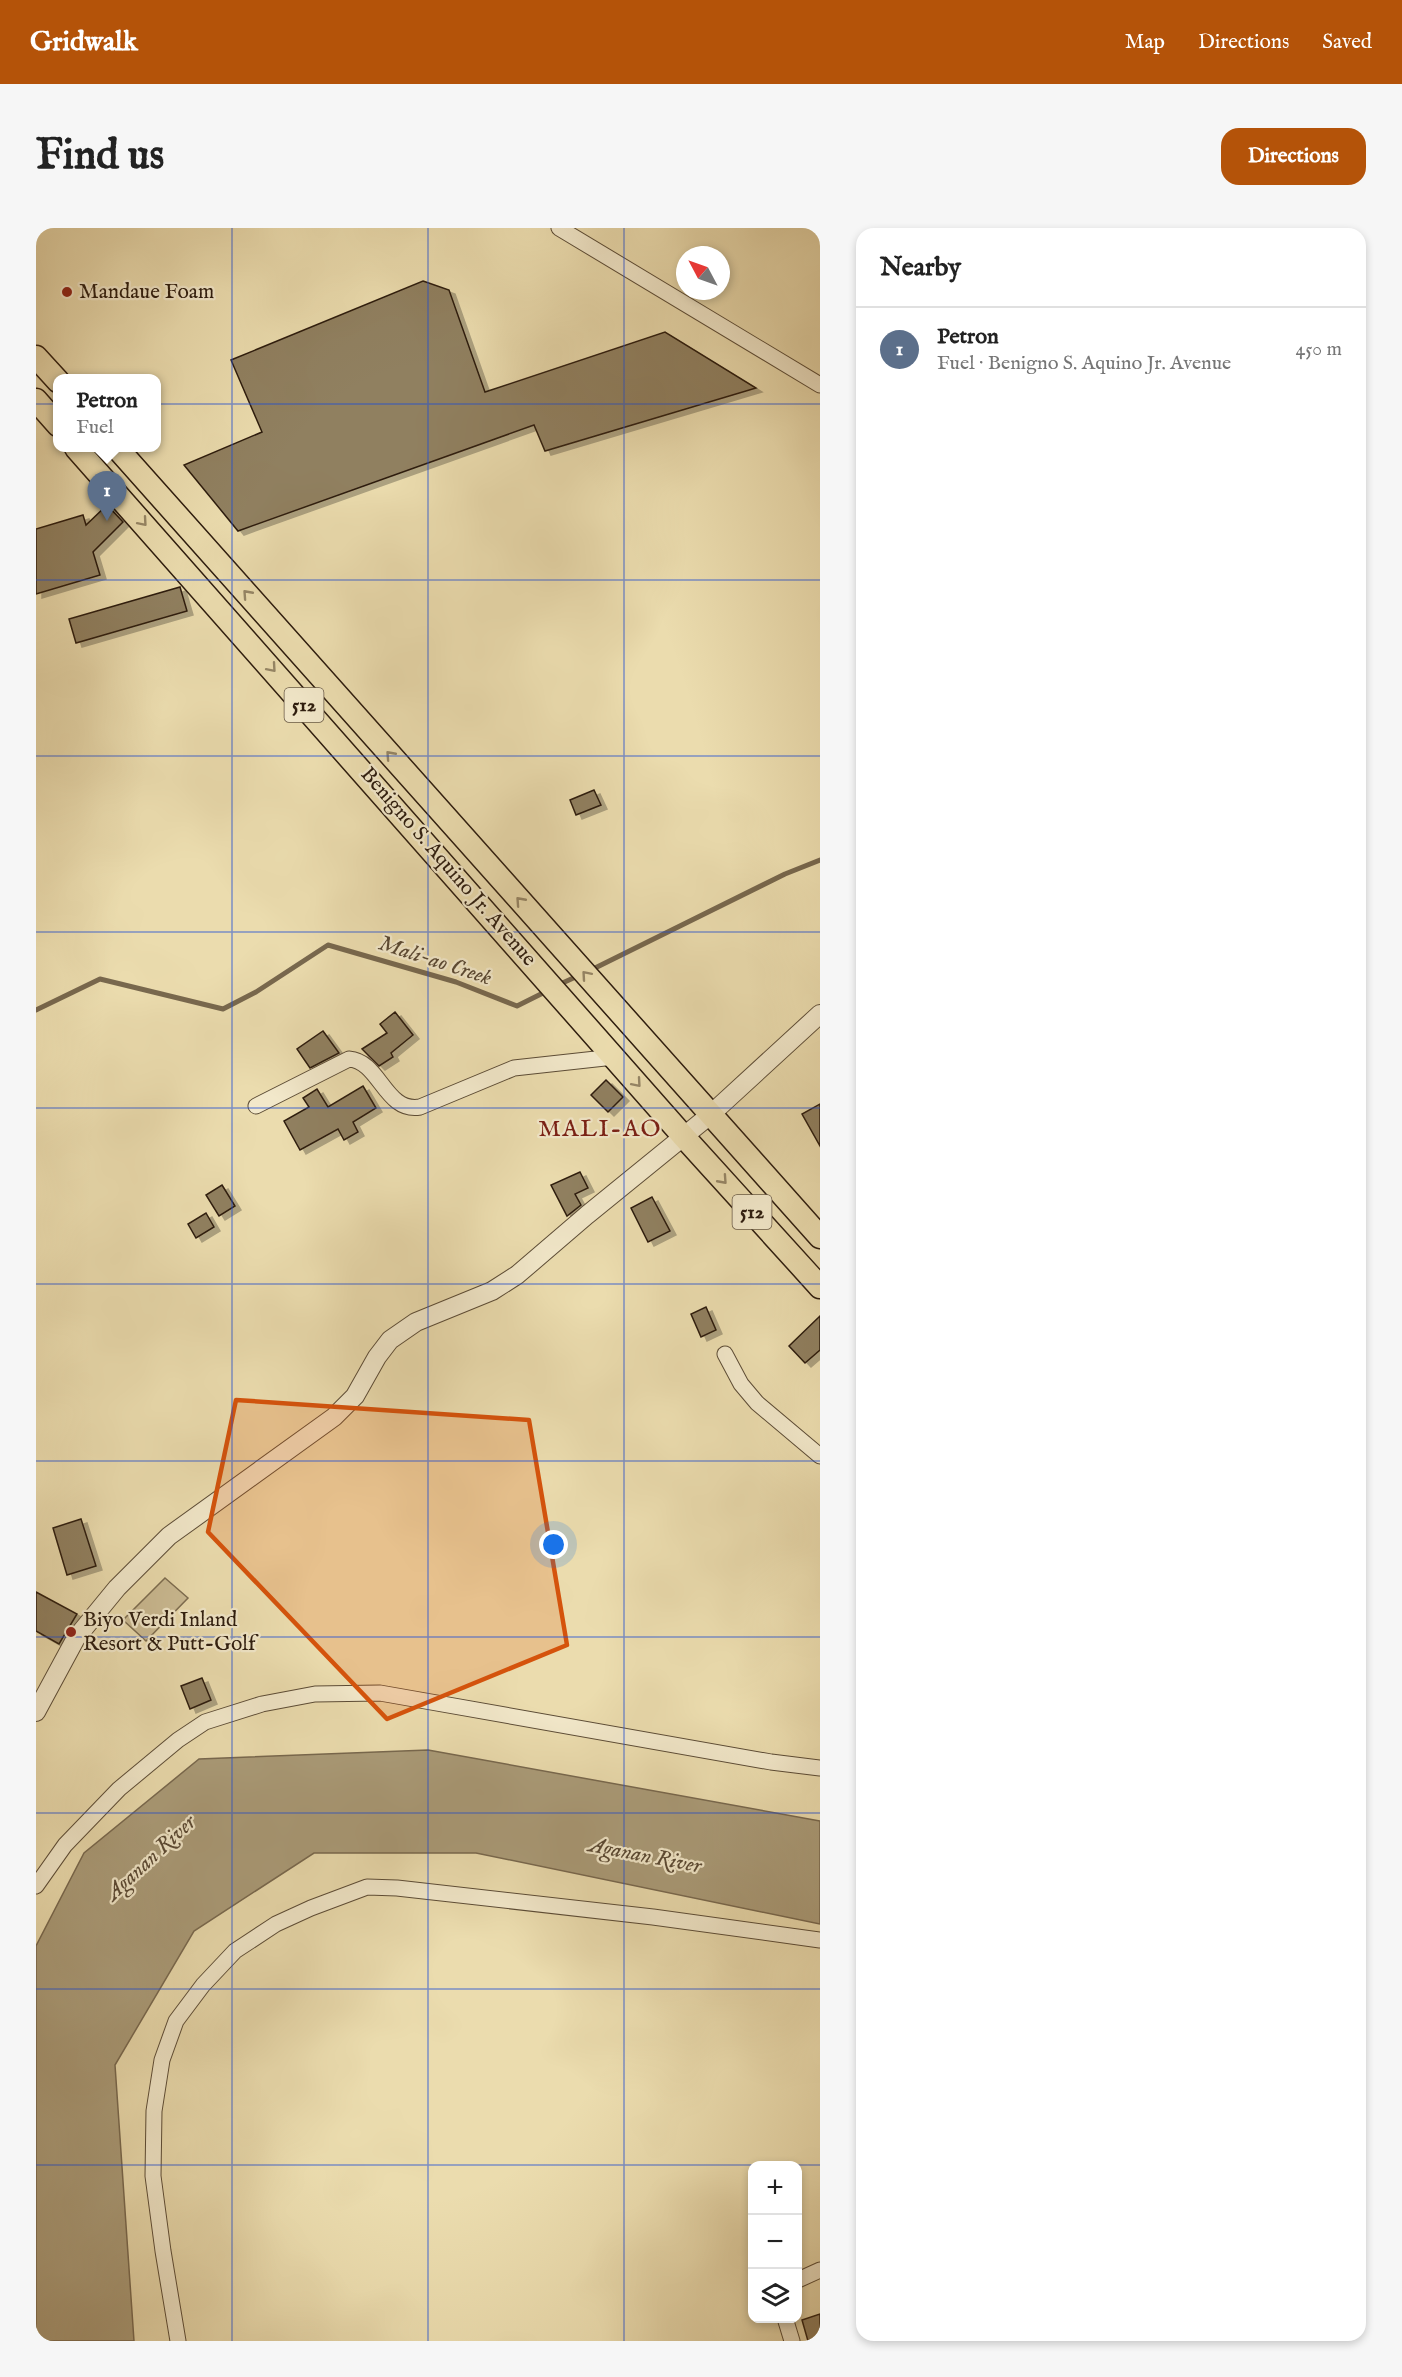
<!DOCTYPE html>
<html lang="en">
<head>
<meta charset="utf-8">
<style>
  :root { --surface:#fff; --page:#f6f6f6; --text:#222; --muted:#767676; --line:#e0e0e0; --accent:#b45309 }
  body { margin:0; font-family:"IM FELL English",serif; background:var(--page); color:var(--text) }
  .controls { position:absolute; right:18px; bottom:18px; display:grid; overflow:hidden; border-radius:12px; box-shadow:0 3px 9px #0003 }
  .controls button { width:54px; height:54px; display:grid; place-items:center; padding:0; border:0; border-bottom:2px solid var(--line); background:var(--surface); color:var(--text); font:30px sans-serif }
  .compass { position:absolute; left:640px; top:18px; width:54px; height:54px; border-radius:50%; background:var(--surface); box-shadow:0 3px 9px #0003; rotate:311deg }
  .you { position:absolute; left:518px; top:1317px; width:21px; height:21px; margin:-15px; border:4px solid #fff; border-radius:50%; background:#1a73e8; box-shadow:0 0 0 9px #1a73e833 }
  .badge { display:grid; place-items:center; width:39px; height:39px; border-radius:50%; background:var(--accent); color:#fff; font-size:20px; font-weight:700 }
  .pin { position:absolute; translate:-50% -50px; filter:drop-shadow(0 2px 3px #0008) }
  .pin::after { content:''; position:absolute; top:32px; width:21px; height:18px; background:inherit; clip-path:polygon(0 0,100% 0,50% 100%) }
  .popup { position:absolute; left:17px; top:146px; width:108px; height:78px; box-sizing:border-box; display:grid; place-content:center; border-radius:12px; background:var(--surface); filter:drop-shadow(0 2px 4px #0005); font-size:20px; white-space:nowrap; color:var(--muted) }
  .popup b { font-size:22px; color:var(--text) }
  .popup::after { content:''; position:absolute; left:50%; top:100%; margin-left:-12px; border:12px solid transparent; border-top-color:var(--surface) }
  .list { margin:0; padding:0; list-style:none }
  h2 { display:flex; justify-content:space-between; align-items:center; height:78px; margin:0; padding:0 24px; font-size:26px }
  h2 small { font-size:20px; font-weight:400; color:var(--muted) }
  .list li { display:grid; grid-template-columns:39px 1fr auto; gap:18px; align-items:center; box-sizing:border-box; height:84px; padding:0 24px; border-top:2px solid var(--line) }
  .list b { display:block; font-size:22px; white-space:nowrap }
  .list p { margin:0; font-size:20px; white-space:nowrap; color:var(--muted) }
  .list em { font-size:20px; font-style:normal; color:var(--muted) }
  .icon { flex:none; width:33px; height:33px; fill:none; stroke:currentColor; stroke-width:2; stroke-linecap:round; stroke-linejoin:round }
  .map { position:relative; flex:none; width:784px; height:2113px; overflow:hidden; border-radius:18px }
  header { display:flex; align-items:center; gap:36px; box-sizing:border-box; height:84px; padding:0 30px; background:var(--accent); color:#fff }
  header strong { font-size:28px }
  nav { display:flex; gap:33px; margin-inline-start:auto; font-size:21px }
  .intro { display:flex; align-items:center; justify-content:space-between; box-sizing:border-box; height:144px; padding:0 36px }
  h1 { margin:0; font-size:42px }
  .button { padding:15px 27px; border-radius:18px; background:var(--accent); color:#fff; font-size:21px; font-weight:700 }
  main { display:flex; gap:36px; padding:0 36px }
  aside { flex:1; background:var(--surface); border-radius:18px; box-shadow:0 3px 9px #0003 }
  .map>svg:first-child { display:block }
</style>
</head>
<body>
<header>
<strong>Gridwalk</strong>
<nav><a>Map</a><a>Directions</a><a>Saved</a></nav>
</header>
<div class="intro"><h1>Find us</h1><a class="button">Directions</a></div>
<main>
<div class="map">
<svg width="784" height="2113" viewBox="0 0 784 2113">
  <defs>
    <filter id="shadow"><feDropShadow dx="6" dy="4" stdDeviation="0" flood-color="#0004"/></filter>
  </defs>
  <rect width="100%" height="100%" fill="#ebdcae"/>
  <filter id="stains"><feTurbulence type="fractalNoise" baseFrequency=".00333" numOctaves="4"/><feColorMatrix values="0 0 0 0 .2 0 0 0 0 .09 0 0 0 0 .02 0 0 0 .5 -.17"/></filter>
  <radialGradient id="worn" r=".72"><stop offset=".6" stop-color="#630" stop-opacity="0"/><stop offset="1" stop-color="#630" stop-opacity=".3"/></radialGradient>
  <polygon fill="#cbbb93" stroke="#7c6c50" stroke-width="1.5" points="129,1350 152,1370 110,1413 87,1392"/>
  <polygon fill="#aa9b78" stroke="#78684e" stroke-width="1.5" points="392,1522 784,1593 784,1696 440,1625 278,1625 158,1703 79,1837 98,2113 0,2113 0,1718 48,1625 163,1531"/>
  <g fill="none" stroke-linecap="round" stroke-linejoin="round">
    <g stroke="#78684e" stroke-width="5">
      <polyline points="555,742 749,646 784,632"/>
      <polyline points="522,757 544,747"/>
      <polyline points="0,782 64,751 187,781 220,764 292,717 420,754 481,778 511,763"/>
    </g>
  </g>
  <g fill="#908061" stroke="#2d1c0e" stroke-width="1.5" filter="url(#shadow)">
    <polygon points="387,53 413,62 449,164 629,104 720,160 509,223 498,197 202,303 148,237 226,204 195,132"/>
    <polygon points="71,277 87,294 57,324 64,347 0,366 0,301 47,287 50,297"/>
    <polygon points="144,359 151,383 40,415 33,391"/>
    <polygon points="558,562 565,577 540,587 534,572"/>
    <polygon points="359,784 377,807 355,825 357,829 343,838 326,821 351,805 344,796"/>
    <polygon points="287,803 303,825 274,840 261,821"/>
    <polygon points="570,852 587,869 572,884 555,867"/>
    <polygon points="327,858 340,880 317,894 322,904 308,912 302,901 264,922 248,893 273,879 267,870 281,861 292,879"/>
    <polygon points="784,876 784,918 766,886"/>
    <polygon points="544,944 552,960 539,966 545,977 531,988 515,957"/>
    <polygon points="186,957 199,978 183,988 170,967"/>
    <polygon points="616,969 634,1003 612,1014 595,980"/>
    <polygon points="170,985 178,999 160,1010 152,996"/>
    <polygon points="670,1079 680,1102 665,1109 655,1086"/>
    <polygon points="784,1088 784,1122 769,1135 753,1118"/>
    <polygon points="45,1291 60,1338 31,1347 17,1300"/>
    <polygon points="0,1364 41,1386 23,1416 0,1403"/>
    <polygon points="166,1450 175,1472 154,1481 145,1458"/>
    <polygon points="784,2086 784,2113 772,2113 766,2092"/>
  </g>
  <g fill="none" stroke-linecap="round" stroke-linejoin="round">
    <defs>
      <g id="minor">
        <polyline points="523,0 784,157"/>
        <path d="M 220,878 L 313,831 C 344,833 349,885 384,879 L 478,840 L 578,829"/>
        <polyline points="689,1126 705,1156 721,1175 784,1228"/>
        <polyline points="0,1658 29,1617 83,1561 142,1512 169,1494 226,1476 279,1466 344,1465 735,1534 784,1540"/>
        <polyline points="762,2052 784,2042"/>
        <polyline points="749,2090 756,2113"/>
        <polyline points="142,2113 127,2023 117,1948 118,1883 126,1832 140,1793 167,1757 199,1723 240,1696 275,1680 331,1659 361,1660 617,1689 784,1712"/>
      </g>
      <polyline id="tertiary" points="0,1484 40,1410 81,1360 133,1308 298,1189 319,1168 341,1129 354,1112 380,1094 456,1063 481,1047 551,987 674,887 784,786"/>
      <g id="primary">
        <polyline points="0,129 22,153"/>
        <polyline points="0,172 22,197"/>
        <polyline points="40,220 648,909 784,1059"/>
        <polyline points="81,220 784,1009"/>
      </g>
    </defs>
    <use href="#minor" stroke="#5c4c36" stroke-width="17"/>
    <use href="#tertiary" stroke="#5c4c36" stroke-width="20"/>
    <use href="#primary" stroke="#2d1c0e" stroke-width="25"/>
    <use href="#minor" stroke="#f2e8ca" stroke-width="15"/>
    <use href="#tertiary" stroke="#f2e8ca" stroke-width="18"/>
    <use href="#primary" stroke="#ebdcae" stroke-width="22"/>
  </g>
  <defs><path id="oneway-chevron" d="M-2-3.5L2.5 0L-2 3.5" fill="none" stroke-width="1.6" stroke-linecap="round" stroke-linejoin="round" transform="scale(1.5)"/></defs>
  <g stroke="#968666">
    <use href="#oneway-chevron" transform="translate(107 294) rotate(49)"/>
    <use href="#oneway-chevron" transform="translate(211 366) rotate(-132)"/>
    <use href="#oneway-chevron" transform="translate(236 440) rotate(49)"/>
    <use href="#oneway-chevron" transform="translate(354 527) rotate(-132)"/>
    <use href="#oneway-chevron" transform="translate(484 673) rotate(-132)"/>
    <use href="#oneway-chevron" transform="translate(550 747) rotate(-131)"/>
    <use href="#oneway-chevron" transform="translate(601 855) rotate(49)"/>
    <use href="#oneway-chevron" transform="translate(687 952) rotate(48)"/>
  </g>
  <path fill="#d5530c" fill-opacity="0.2" stroke="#d5530c" stroke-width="4.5" stroke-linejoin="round" d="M 200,1172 L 493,1192 L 531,1417 L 351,1491 L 172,1304 Z"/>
  <path fill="none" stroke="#1d4ed8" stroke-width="1.5" stroke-opacity="0.55" d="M 196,0 L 196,2113M 392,0 L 392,2113M 588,0 L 588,2113M 0,176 L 784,176M 0,352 L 784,352M 0,528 L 784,528M 0,704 L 784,704M 0,880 L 784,880M 0,1056 L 784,1056M 0,1233 L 784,1233M 0,1409 L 784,1409M 0,1585 L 784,1585M 0,1761 L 784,1761M 0,1937 L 784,1937"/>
  <g fill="#8f2418" stroke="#f2e8ca" stroke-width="2">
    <circle cx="31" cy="64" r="6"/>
    <circle cx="35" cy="1404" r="6"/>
  </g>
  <g text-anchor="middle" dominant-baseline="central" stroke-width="4.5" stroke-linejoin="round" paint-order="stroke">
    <g fill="#f2e8ca" stroke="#685946" stroke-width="1.5">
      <rect x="248.5" y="460" width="39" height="34" rx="4.5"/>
      <rect x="696.5" y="967" width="39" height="34" rx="4.5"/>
    </g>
    <g font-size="20" font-weight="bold" fill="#2d1c0e">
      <text x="268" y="477">512</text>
      <text x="716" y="984">512</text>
    </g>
    <g font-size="21" fill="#2d1c0e" stroke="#f2e8ca" text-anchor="start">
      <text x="43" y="64">Mandaue Foam</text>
      <text x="47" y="1392">Biyo Verdi Inland<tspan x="47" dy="24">Resort &amp; Putt-Golf</tspan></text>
    </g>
    <g font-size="21" fill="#2d1c0e" stroke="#f2e8ca">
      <text transform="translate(412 639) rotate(49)">Benigno S. Aquino Jr. Avenue</text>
    </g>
    <g font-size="22" font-style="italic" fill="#594833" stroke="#f2e8ca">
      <text transform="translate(399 733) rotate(18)">Mali-ao Creek</text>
      <text transform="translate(609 1628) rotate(11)">Aganan River</text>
      <text transform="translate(115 1630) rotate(-43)">Aganan River</text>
    </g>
    <g font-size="24" letter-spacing="1.5" fill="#7a1f14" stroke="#f2e8ca">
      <text x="564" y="901">MALI-AO</text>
    </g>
  </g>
  <rect width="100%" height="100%" filter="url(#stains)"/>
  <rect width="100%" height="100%" fill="url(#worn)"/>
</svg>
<div class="controls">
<button>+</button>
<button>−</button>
<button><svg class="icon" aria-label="layers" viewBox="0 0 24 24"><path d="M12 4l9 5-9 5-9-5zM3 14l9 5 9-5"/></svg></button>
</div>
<svg class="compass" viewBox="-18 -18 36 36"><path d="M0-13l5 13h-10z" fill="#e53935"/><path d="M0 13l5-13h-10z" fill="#767676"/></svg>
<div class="you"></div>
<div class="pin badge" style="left:71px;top:293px;background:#5c6f8a">1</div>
<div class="popup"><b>Petron</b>Fuel</div>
</div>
<aside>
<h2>Nearby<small></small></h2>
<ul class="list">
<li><span class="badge" style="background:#5c6f8a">1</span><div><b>Petron</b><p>Fuel · Benigno S. Aquino Jr. Avenue</p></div><em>450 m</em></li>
</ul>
</aside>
</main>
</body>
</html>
